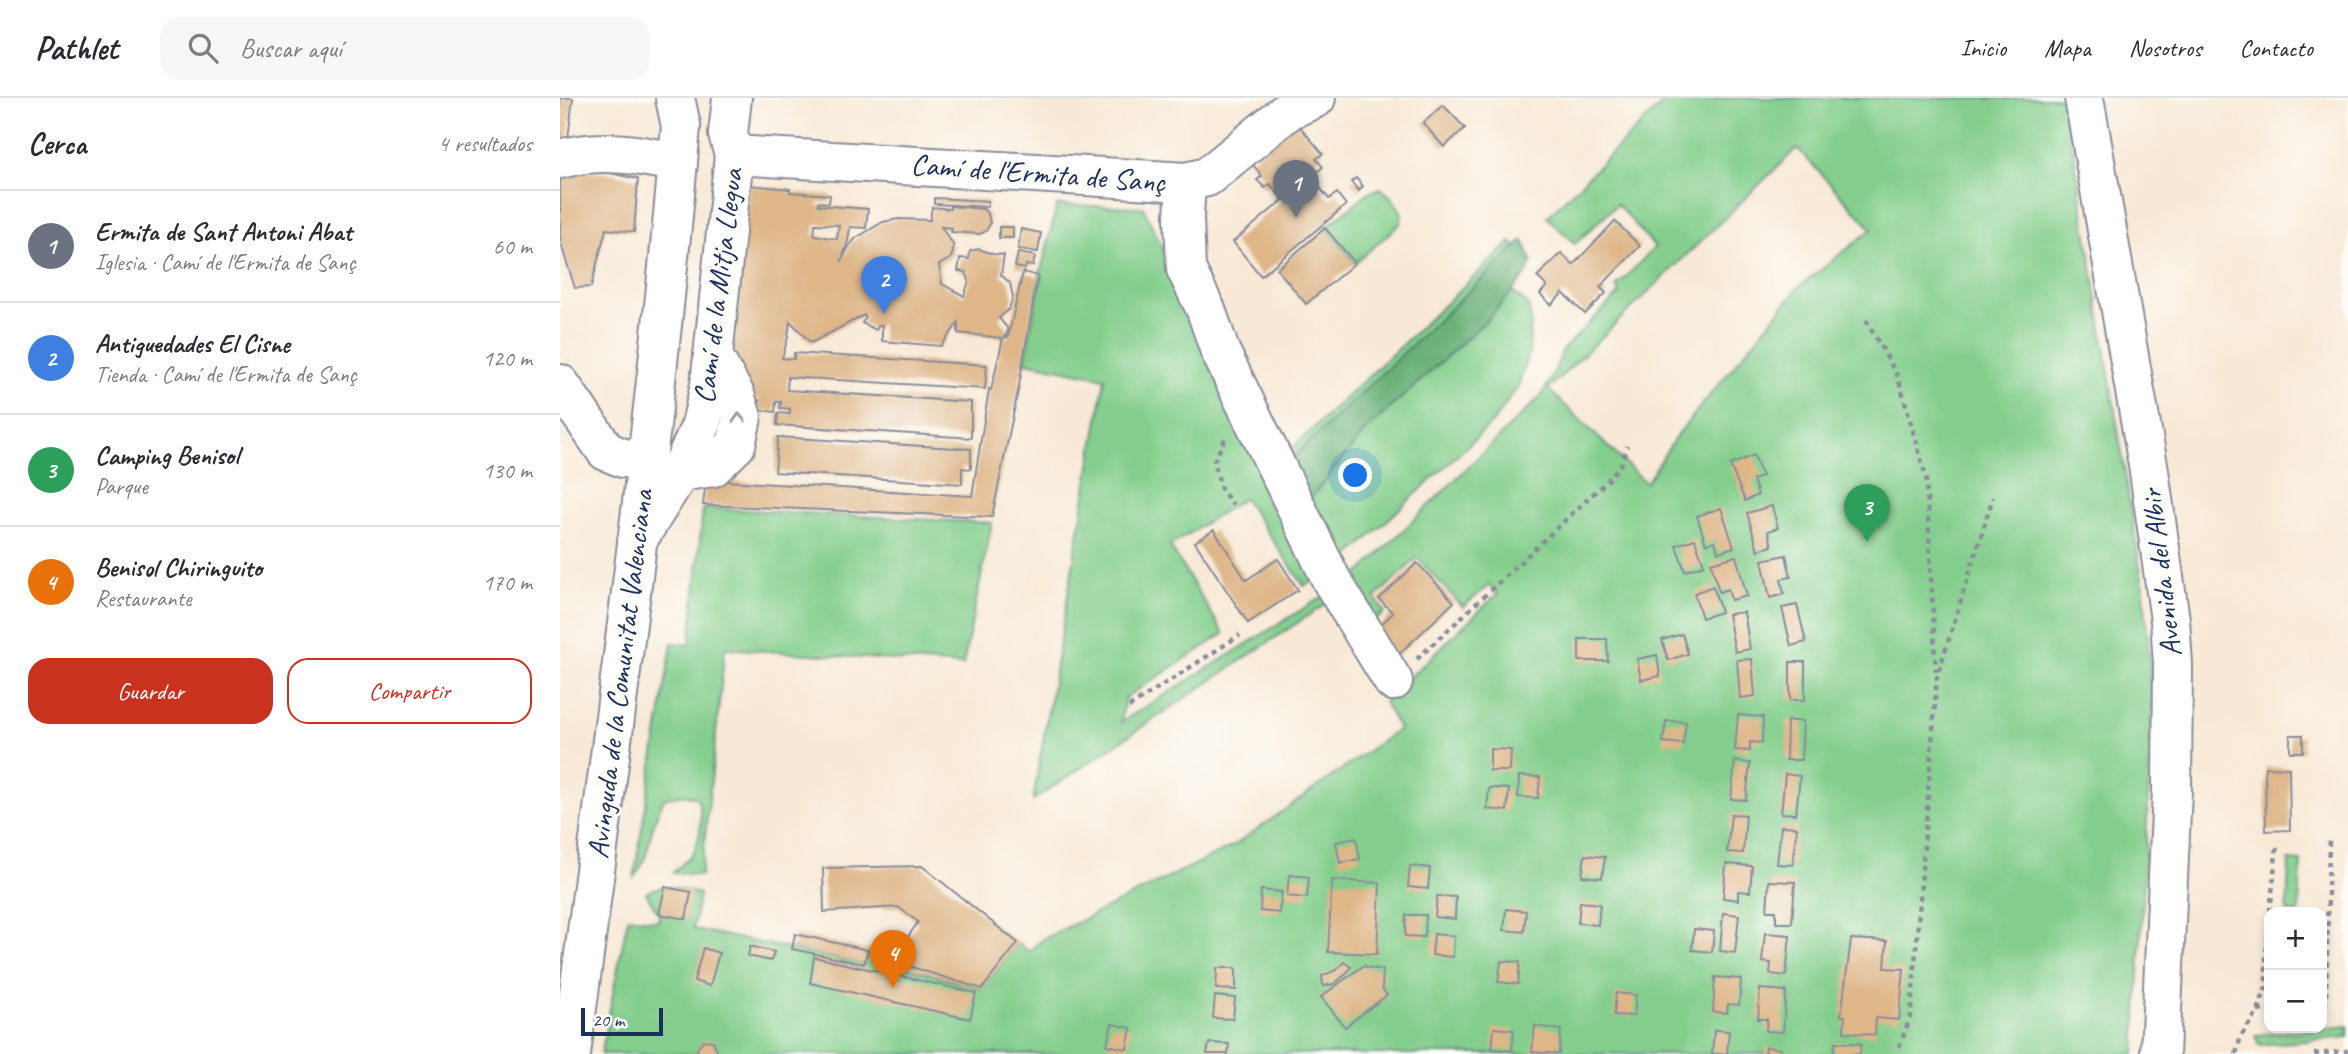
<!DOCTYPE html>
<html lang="es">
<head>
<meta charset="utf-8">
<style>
  :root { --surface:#fff; --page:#f7f7f7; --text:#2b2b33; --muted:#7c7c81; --line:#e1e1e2; --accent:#c8321e }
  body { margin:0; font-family:Caveat,sans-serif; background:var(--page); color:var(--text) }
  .controls { position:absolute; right:21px; bottom:21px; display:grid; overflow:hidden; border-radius:14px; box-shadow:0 4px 10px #0003 }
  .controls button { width:63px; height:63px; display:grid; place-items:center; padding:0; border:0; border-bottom:2px solid var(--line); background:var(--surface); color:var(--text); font:35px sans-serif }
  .scale { position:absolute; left:21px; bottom:18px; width:82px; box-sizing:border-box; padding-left:7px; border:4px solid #1b2f5e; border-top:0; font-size:19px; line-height:24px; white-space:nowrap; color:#1b2f5e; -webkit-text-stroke:5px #fdfcf7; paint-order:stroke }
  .you { position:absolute; left:796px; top:378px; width:24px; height:24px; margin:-18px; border:5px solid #fff; border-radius:50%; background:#1a73e8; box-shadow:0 0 0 10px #1a73e833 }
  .badge { display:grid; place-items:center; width:46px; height:46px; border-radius:50%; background:var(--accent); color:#fff; font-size:23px; font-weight:700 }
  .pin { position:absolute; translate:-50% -58px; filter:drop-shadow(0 2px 4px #0008) }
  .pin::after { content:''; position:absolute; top:37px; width:24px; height:21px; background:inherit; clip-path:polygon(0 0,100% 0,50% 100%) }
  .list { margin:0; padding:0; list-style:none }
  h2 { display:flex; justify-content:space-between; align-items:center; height:91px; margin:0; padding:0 28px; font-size:30px }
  h2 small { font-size:23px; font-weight:400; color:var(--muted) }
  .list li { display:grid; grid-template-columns:46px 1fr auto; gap:21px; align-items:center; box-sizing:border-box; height:112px; padding:0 28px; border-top:2px solid var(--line) }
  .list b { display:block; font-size:26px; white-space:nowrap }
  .list p { margin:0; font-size:23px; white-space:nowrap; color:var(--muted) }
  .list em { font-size:23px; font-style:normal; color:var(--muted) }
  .actions { display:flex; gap:14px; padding:21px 28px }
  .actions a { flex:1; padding:16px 0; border:2px solid var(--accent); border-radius:21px; text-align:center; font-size:24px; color:var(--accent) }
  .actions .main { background:var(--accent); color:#fff }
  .icon { flex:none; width:38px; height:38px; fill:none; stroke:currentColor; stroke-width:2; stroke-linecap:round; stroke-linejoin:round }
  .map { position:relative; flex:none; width:1788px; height:956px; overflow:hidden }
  header { display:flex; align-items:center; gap:42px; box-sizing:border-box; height:98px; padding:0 35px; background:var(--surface); border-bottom:2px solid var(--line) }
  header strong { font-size:33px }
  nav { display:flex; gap:38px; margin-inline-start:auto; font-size:24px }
  .search { width:490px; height:63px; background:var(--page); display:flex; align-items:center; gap:18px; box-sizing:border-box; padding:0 24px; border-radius:21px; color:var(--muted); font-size:26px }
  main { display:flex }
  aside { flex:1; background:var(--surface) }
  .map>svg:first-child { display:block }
</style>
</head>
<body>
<header>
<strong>Pathlet</strong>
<div class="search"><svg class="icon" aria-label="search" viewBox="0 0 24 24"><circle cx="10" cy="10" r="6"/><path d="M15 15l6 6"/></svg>Buscar aquí</div>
<nav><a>Inicio</a><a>Mapa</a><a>Nosotros</a><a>Contacto</a></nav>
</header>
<main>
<aside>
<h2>Cerca<small>4 resultados</small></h2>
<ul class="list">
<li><span class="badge" style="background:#6b7280">1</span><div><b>Ermita de Sant Antoni Abat</b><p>Iglesia · Camí de l'Ermita de Sanç</p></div><em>60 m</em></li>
<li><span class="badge" style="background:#3f7fe0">2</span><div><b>Antiguedades El Cisne</b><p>Tienda · Camí de l'Ermita de Sanç</p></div><em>120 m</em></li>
<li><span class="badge" style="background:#2e9e5b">3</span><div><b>Camping Benisol</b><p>Parque</p></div><em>130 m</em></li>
<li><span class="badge" style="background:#e8710a">4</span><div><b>Benisol Chiringuito</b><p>Restaurante</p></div><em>170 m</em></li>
</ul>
<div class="actions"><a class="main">Guardar</a><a>Compartir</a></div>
</aside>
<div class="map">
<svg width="1788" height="956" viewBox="0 0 1788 956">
  <rect width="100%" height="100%" fill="#fdfcf7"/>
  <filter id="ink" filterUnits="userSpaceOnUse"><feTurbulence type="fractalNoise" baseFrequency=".0143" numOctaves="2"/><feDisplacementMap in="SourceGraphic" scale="14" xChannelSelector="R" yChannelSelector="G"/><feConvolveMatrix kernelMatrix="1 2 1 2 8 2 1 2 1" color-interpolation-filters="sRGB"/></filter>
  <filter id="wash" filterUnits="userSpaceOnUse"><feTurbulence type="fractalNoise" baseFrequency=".00686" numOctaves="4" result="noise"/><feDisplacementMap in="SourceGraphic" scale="28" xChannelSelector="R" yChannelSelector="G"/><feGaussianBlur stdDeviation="1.57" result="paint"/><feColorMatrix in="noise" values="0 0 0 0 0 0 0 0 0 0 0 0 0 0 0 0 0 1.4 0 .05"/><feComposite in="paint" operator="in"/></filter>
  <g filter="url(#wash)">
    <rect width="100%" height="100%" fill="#f8e9d6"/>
    <g fill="#83ce8c" stroke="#4f7e75" stroke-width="2" fill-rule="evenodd">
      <path d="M 1108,0 L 1505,0 L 1584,494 L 1593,603 L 1575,956 L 41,956 L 68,819 L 98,823 L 99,816 L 86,795 C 101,784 122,791 139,796 L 133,831 L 304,866 L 308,852 L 335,866 L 422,891 L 458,845 L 468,853 L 485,840 L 675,747 L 839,631 L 824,604 L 938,495 L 929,487 L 903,509 L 857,460 L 815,500 L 825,514 L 813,525 L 786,488 L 981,298 L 995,273 L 1003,251 L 1060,195 L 1056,189 L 1095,149 L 1057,106 L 1015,146 L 987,119 ZM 1237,50 L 1312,131 L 1238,190 L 1117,337 L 1086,385 L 988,291 Z"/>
      <polygon points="821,90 832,100 842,115 840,126 795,165 765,130 808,95"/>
      <polygon points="497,107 583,109 759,479 744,488 684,400 610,448 664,536 565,600 561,624 767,496 770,503 473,702 545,280 465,264 481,173"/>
      <polygon points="951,144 956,149 724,368 727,355"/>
      <polygon points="952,193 968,207 971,222 969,253 959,287 933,324 789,458 774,462 745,407 806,332 929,220"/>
      <path d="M 143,410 L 432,425 L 403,567 L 165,550 L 141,777 L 113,775 C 119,768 128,762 133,754 C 142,739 143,716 137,700 L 123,696 L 104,701 C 101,708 97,715 95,722 C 88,742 89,761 74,779 L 112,545 L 130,547 Z"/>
      <polygon points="1729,762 1741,763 1739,814 1727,814"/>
      <polygon points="1788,928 1788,939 1699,947 1695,937"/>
    </g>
    <polygon fill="#6ab178" stroke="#42706b" stroke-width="2" points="963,142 972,163 966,177 929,220 806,332 745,407 724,368"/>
    <g id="blocks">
      <g fill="#deb688" fill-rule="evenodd">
        <polygon points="0,0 13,0 7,49 0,50"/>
        <polygon points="883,7 905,30 884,49 863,25"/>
        <polygon points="736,24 763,56 756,61 763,69 751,79 769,101 777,95 786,107 701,178 673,144 723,102 710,86 705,90 697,82 702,78 690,63"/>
        <polygon points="0,72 50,75 78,81 74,134 46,131 31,189 15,190 4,156 0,139"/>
        <polygon points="796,80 803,88 799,93 791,84"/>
        <path d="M 189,87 L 230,91 L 230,94 L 270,97 L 269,105 L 258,104 L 258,107 L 308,111 L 306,130 L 290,129 L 288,143 L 281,164 L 289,148 L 296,140 L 323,124 L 338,121 L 370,122 L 372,109 L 390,111 L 390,108 L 423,111 L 428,116 L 430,126 L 426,133 L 420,136 L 391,134 L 392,130 L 381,129 L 393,146 L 393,153 L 391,160 L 379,167 L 382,186 L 404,198 L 409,183 L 406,174 L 398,173 L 400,160 L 409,161 L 410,153 L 419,151 L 433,156 L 444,157 L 441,177 L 450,185 L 453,199 L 449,211 L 439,220 L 448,231 L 447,236 L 443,240 L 448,239 L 463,174 L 478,178 L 458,293 L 432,419 L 143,407 L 146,383 L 150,382 L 412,398 L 429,291 L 431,292 L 443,240 L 398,235 L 398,225 L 381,248 L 322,243 L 322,227 L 319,227 L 316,232 L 302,225 L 306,219 L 304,217 L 251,245 L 230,223 L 228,239 L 222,260 L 234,261 L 234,255 L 427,267 L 425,291 L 228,279 L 227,292 L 411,304 L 411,340 L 217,327 L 218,315 L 230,316 L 230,311 L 220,310 L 221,304 L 216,304 L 215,314 L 198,312 L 200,302 L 191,301 L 171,260 ZM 255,126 L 279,127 L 277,141 L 254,137 Z"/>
        <polygon points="374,100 428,103 428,109 374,106"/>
        <polygon points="1055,123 1080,148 1040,189 1046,195 1025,216 1003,195 991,207 980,196 987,188 977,179 1001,155 1013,167"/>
        <rect x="439" y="129" width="14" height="11"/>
        <polygon points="765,130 795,165 746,206 717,171"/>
        <polygon points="461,131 481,135 478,154 458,151"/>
        <polygon points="458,155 475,158 473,168 466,167 465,171 455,169"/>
        <polygon points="218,339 411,351 411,371 402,370 402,386 215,374"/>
        <polygon points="1194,357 1202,378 1193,382 1198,397 1185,403 1170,367"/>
        <polygon points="1212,408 1218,430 1208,433 1212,448 1198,452 1187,415"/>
        <polygon points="1161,410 1174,449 1158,454 1155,443 1146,446 1137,418"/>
        <polygon points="654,432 686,482 718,461 738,492 688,525 635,444"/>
        <polygon points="1135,441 1144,467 1125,473 1116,447"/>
        <polygon points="1226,457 1231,479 1221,481 1224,496 1210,500 1202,462"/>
        <polygon points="1176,458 1187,498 1171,502 1168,491 1159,494 1151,465"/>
        <polygon points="857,465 894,504 837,558 814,533 833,515 819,501"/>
        <polygon points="1153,488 1161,514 1142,520 1134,495"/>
        <polygon points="1237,507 1246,544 1231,548 1222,510"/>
        <polygon points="1184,514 1190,551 1175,554 1168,516"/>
        <polygon points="1122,536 1128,556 1108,562 1102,542"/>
        <polygon points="1019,541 1047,541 1048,563 1019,563"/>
        <polygon points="1097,557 1100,578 1081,582 1077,561"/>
        <polygon points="1192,561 1195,598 1180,600 1177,562"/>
        <rect x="1230" y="564" width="15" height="38"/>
        <polygon points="1178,617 1203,619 1202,645 1190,644 1190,653 1175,652"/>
        <polygon points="1106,623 1126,624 1123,646 1103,644"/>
        <polygon points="1227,623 1243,623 1241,662 1226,662"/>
        <rect x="1730" y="637" width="13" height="17"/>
        <polygon points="930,651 951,652 950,673 930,673"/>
        <polygon points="1175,663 1190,665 1186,702 1171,701"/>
        <polygon points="1705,669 1729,670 1730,732 1706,733"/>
        <polygon points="1225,676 1240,678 1236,716 1221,715"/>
        <polygon points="959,678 980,679 978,700 958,699"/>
        <polygon points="929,690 949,691 947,713 927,711"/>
        <polygon points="1171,716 1186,717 1183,755 1167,754"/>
        <polygon points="1221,728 1237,729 1233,767 1217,766"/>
        <polygon points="796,740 800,761 780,765 776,744"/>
        <polygon points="1025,757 1045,759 1042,780 1022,778"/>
        <polygon points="1166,766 1192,768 1190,794 1178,793 1178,802 1163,800"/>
        <polygon points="362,768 458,845 422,891 332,863 358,824 338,809 264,814 263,770"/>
        <polygon points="850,768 870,770 868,791 848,789"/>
        <polygon points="729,777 749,779 747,800 727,798"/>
        <polygon points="772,782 820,785 817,856 768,854"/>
        <polygon points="1209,783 1235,784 1232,825 1216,825 1216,813 1207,813"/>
        <polygon points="105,789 131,794 126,821 99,816"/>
        <polygon points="701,792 722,794 719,815 700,813"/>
        <polygon points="877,798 896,799 895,821 875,819"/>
        <polygon points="1020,804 1040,806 1038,827 1018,825"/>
        <polygon points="946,811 966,813 964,834 944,832"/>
        <polygon points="1163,815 1179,817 1175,855 1160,853"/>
        <polygon points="846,817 866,817 865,839 845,838"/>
        <polygon points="1134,831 1154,833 1152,854 1132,852"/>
        <polygon points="1205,835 1230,837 1226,878 1210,876 1211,865 1202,864"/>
        <polygon points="235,836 308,852 304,866 232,851"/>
        <polygon points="874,836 894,838 893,859 872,857"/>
        <polygon points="1291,841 1327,843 1325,870 1344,871 1339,922 1316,920 1315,937 1284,934 1285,918 1281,918"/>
        <polygon points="190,848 214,854 211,863 188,858"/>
        <polygon points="143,850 159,855 150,888 134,883"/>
        <polygon points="254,859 416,895 410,921 250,885"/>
        <polygon points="941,863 960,864 958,886 938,884"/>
        <polygon points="784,864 791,869 786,876 774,886 763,888 762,878 776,872"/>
        <polygon points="804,867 806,869 823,872 822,891 827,897 785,929 761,899"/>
        <polygon points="657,870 676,870 676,892 656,891"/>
        <polygon points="1155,879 1181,881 1179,907 1168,906 1167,915 1153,914"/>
        <polygon points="1200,891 1226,893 1223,934 1206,933 1207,921 1198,921"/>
        <polygon points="1056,895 1076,897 1074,918 1054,917"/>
        <polygon points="655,898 675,900 673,921 653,920"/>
        <polygon points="552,926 571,930 567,951 547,947"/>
        <polygon points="975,928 1001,932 999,956 972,954"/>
        <polygon points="934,930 954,932 952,953 932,951"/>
        <polygon points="1154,932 1169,933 1167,956 1152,956"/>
        <polygon points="143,942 153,943 157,953 155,956 139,956 137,951"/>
        <polygon points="1275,944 1301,946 1300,956 1274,956"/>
        <polygon points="649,945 669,946 668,956 647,956"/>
        <polygon points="1206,949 1221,951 1220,956 1205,956"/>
      </g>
    </g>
  </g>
  <g filter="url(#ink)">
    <use href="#blocks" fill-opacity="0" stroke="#8a8c9a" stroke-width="2"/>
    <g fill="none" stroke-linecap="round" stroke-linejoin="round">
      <defs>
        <g id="minor">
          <polyline points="1524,0 1589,373 1610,522 1613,566 1612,692 1600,956"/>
          <polyline points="174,57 626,84 647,79 729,12 756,0"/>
          <path d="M 0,61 C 39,50 79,56 118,65"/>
          <polyline points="626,84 624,119 626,171 646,212 660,253 772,483 833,583"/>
          <polyline points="0,286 46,353 63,360 86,362"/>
          <polyline points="120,374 153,369 176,347 182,319 175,297 153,258"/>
          <polyline points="77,443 120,374 141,327 150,287 174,57 168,36 172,0"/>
        </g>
        <path id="major" d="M 11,956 C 51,647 95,338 121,28"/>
        <polyline id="highway" points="115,0 121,28"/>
      </defs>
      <use href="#minor" stroke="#8a8c9a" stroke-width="42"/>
      <use href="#major" stroke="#8a8c9a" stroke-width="42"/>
      <use href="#highway" stroke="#8a8c9a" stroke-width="42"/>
      <g stroke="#8a8c9a" stroke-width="4.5" stroke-dasharray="5 5" stroke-linecap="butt">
        <polyline points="1306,222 1338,279 1366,379 1376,574"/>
        <polyline points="665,341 654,363 661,391 673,407"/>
        <polyline points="857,561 1048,382 1061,366 1067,348"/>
        <polyline points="569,609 680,537"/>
        <polyline points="1710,814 1717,747"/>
        <polyline points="1762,904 1766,904 1769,741"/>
        <polyline points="1698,913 1709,911"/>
        <polyline points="1339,949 1351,918 1377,579 1433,399"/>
        <polyline points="1676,956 1681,938 1698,913 1706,889 1706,858 1709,822"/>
        <polyline points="1754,956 1788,953"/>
      </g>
      <use href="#minor" stroke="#fff" stroke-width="38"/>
      <use href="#major" stroke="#fff" stroke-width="38"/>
      <use href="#highway" stroke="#fff" stroke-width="38"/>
    </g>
    <defs><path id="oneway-chevron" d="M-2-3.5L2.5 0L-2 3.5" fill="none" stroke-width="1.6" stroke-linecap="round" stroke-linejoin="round" transform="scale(1.75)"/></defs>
    <use stroke="#8d97ae" href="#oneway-chevron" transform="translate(179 320) rotate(-92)"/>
  </g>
  <g text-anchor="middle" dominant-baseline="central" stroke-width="6" stroke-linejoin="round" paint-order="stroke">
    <g font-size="30" fill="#1b2f5e" stroke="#fdfcf7">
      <text transform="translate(478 75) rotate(4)">Camí de l'Ermita de Sanç</text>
      <text transform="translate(158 188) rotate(-83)">Camí de la Mitja Llegua</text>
      <text transform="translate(1601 475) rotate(-97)">Avenida del Albir</text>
      <text transform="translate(60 576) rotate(-83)">Avinguda de la Comunitat Valenciana</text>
    </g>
  </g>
</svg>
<div class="controls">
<button>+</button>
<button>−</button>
</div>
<div class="scale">20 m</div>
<div class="you"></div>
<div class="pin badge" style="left:736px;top:120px;background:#6b7280">1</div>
<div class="pin badge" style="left:324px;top:216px;background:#3f7fe0">2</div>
<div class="pin badge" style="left:1307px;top:444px;background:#2e9e5b">3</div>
<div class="pin badge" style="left:333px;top:890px;background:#e8710a">4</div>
</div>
</main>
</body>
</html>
